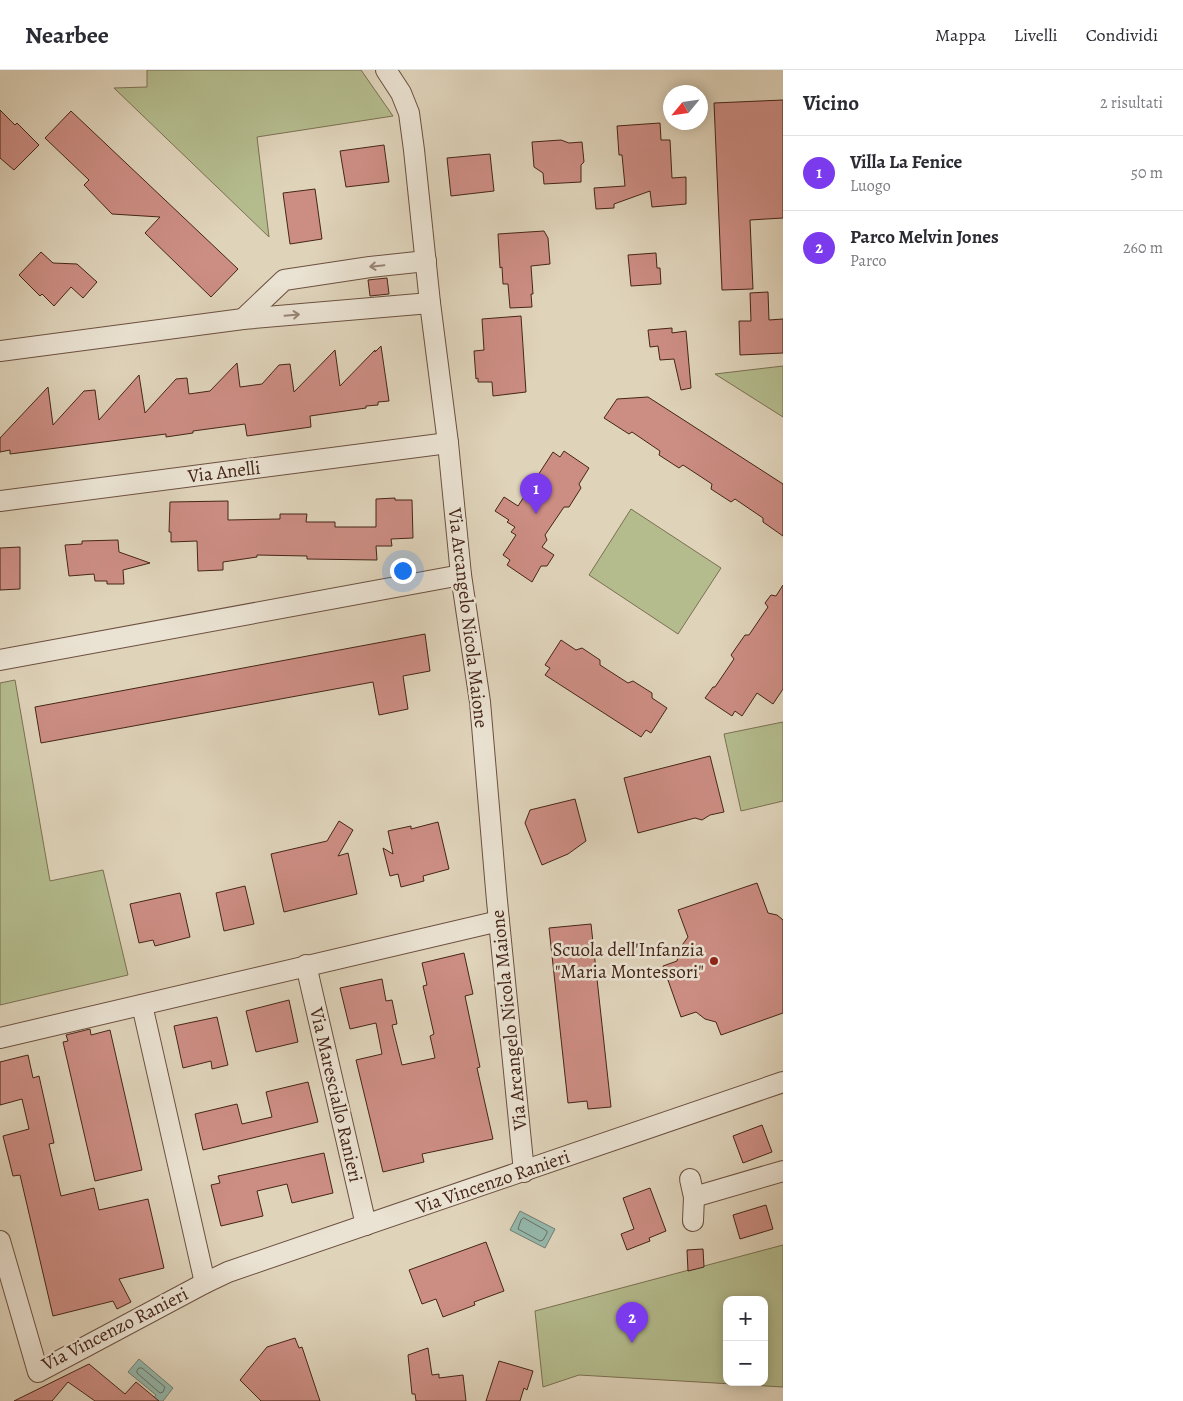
<!DOCTYPE html>
<html lang="it">
<head>
<meta charset="utf-8">
<style>
  :root { --surface:#fff; --page:#f7f7f7; --text:#2b2b33; --muted:#7c7c81; --line:#e1e1e2; --accent:#7c3aed }
  body { margin:0; font-family:Alegreya,serif; background:var(--page); color:var(--text) }
  .controls { position:absolute; right:15px; bottom:15px; display:grid; overflow:hidden; border-radius:10px; box-shadow:0 2px 12px #0003 }
  .controls button { width:45px; height:45px; display:grid; place-items:center; padding:0; border:0; border-bottom:1px solid var(--line); background:var(--surface); color:var(--text); font:25px sans-serif }
  .compass { position:absolute; left:663px; top:15px; width:45px; height:45px; border-radius:50%; background:var(--surface); box-shadow:0 2px 12px #0003; rotate:241deg }
  .you { position:absolute; left:402px; top:500px; width:18px; height:18px; margin:-12px; border:4px solid #fff; border-radius:50%; background:#1a73e8; box-shadow:0 0 0 8px #1a73e833 }
  .badge { display:grid; place-items:center; width:32px; height:32px; border-radius:50%; background:var(--accent); color:#fff; font-size:16px; font-weight:700 }
  .pin { position:absolute; translate:-50% -41px; filter:drop-shadow(0 1px 2px #0008) }
  .pin::after { content:''; position:absolute; top:26px; width:18px; height:15px; background:inherit; clip-path:polygon(0 0,100% 0,50% 100%) }
  .list { margin:0; padding:0; list-style:none }
  h2 { display:flex; justify-content:space-between; align-items:center; height:65px; margin:0; padding:0 20px; font-size:21px }
  h2 small { font-size:16px; font-weight:400; color:var(--muted) }
  .list li { display:grid; grid-template-columns:32px 1fr auto; gap:15px; align-items:center; box-sizing:border-box; height:75px; padding:0 20px; border-top:1px solid var(--line) }
  .list b { display:block; font-size:19px; white-space:nowrap }
  .list p { margin:0; font-size:16px; white-space:nowrap; color:var(--muted) }
  .list em { font-size:16px; font-style:normal; color:var(--muted) }
  .map { position:relative; flex:none; width:783px; height:1331px; overflow:hidden }
  header { display:flex; align-items:center; gap:30px; box-sizing:border-box; height:70px; padding:0 25px; background:var(--surface); border-bottom:1px solid var(--line) }
  header strong { font-size:24px }
  nav { display:flex; gap:28px; margin-inline-start:auto; font-size:18px }
  main { display:flex }
  aside { flex:1; background:var(--surface) }
  .map>svg:first-child { display:block }
</style>
</head>
<body>
<header>
<strong>Nearbee</strong>
<nav><a>Mappa</a><a>Livelli</a><a>Condividi</a></nav>
</header>
<main>
<div class="map">
<svg width="783" height="1331" viewBox="0 0 783 1331">
  <rect width="100%" height="100%" fill="#dfd3ba"/>
  <filter id="stains"><feTurbulence type="fractalNoise" baseFrequency=".004" numOctaves="4"/><feColorMatrix values="0 0 0 0 .2 0 0 0 0 .09 0 0 0 0 .02 0 0 0 .5 -.17"/></filter>
  <radialGradient id="worn" r=".72"><stop offset=".6" stop-color="#630" stop-opacity="0"/><stop offset="1" stop-color="#630" stop-opacity=".3"/></radialGradient>
  <g fill="#b4bc8e" stroke="#7c7052" fill-rule="evenodd">
    <polygon points="147,0 361,0 393,46 257,67 269,167 114,18 147,17"/>
    <polygon points="783,296 783,347 715,304"/>
    <polygon points="631,439 721,498 678,564 589,505"/>
    <polygon points="15,610 50,811 103,800 128,905 0,935 0,613"/>
    <polygon points="783,652 783,731 741,741 724,664"/>
    <path d="M 783,1175 L 783,1317 L 579,1305 L 543,1317 L 535,1241 ZM 727,1230 L 764,1230 L 764,1312 L 727,1312 Z"/>
  </g>
  <g fill="#94b8ac" stroke="#747d70">
    <polygon points="520,1141 555,1159 545,1178 510,1160"/>
    <polygon points="139,1289 173,1318 163,1331 151,1331 156,1325 128,1302"/>
  </g>
  <g fill="none" stroke-linecap="round" stroke-linejoin="round">
    <g stroke="#6c6e62" stroke-width="1">
      <polygon points="524,1148 547,1161 547,1163 543,1170 540,1171 518,1159 521,1150"/>
      <polygon points="139,1298 142,1298 165,1317 163,1322 160,1323 137,1303 137,1301"/>
    </g>
  </g>
  <g fill="#cc8d83" stroke="#452517">
    <polygon points="783,30 783,148 750,150 753,219 722,220 714,33"/>
    <polygon points="0,40 15,55 17,53 39,75 14,100 0,88"/>
    <polygon points="71,41 238,199 211,227 145,163 160,147 112,144 84,115 89,110 45,68"/>
    <polygon points="660,53 661,70 670,70 672,108 686,107 686,134 652,137 650,121 614,134 614,138 596,139 594,118 625,116 622,85 619,85 617,56"/>
    <polygon points="561,70 569,73 582,72 584,92 581,95 581,112 544,114 543,103 534,97 532,72"/>
    <polygon points="384,75 389,112 346,117 340,81"/>
    <polygon points="490,84 494,121 451,126 447,88"/>
    <polygon points="315,119 322,169 290,174 283,123"/>
    <polygon points="544,161 548,168 550,194 531,196 533,224 531,224 532,237 510,238 508,214 503,214 502,197 500,198 498,164"/>
    <polygon points="41,182 53,193 77,194 97,212 83,228 71,217 54,236 42,224 40,226 19,205"/>
    <polygon points="656,183 657,198 660,198 661,214 631,216 628,185"/>
    <polygon points="387,208 389,224 370,226 368,210"/>
    <polygon points="768,222 769,250 783,249 783,283 740,285 739,251 751,251 750,223"/>
    <polygon points="521,246 526,322 493,326 492,312 478,312 478,308 476,309 474,281 484,280 482,249"/>
    <polygon points="672,258 672,263 686,261 691,318 681,320 674,289 660,290 658,276 650,277 648,260"/>
    <polygon points="381,276 389,331 378,332 378,335 366,336 366,338 310,346 311,357 247,366 245,354 193,361 193,363 166,367 166,364 10,384 10,380 0,382 0,368 48,317 53,355 84,321 95,320 99,350 139,305 145,343 176,309 187,308 189,324 210,321 237,293 240,317 262,314 279,295 290,294 294,322 335,280 340,316 375,280 375,282"/>
    <polygon points="648,327 783,414 783,466 763,452 763,448 735,429 731,432 711,419 712,414 683,395 679,398 659,385 660,381 632,362 629,364 604,348 617,329"/>
    <polygon points="564,381 589,398 579,414 581,418 569,437 564,437 545,465 547,470 542,477 554,485 547,496 541,496 532,512 507,495 510,490 503,485 516,465 511,462 515,457 507,452 509,450 495,441 504,427 518,436 553,382 560,387"/>
    <polygon points="395,428 395,430 412,430 413,468 391,469 392,476 376,476 377,490 307,489 307,486 257,485 257,487 223,492 223,500 198,501 197,471 171,472 171,462 169,462 170,432 228,431 228,450 280,449 280,444 307,444 306,452 335,452 335,457 376,457 376,429"/>
    <polygon points="118,470 119,482 150,493 123,500 124,514 107,514 107,511 95,511 94,504 69,506 65,475 82,474 82,471"/>
    <polygon points="20,477 20,519 0,520 0,478"/>
    <polygon points="783,515 783,619 773,634 757,623 742,646 735,641 732,646 705,628 713,617 715,617 734,589 731,585 745,565 749,565 768,537 765,533 771,525 776,526"/>
    <polygon points="425,564 430,601 403,606 408,639 379,645 373,612 41,673 35,637"/>
    <polygon points="561,570 576,580 582,578 600,590 600,595 628,613 633,611 652,623 652,628 667,638 651,663 646,660 641,667 545,605 550,598 545,595"/>
    <polygon points="710,686 724,742 710,745 702,750 695,748 638,763 624,708"/>
    <polygon points="575,729 586,771 568,784 542,795 525,753 530,740"/>
    <polygon points="339,751 353,760 338,786 348,783 357,824 284,842 271,784 327,771"/>
    <polygon points="438,752 449,799 423,806 424,811 401,817 398,804 390,806 383,778 393,784 388,761 411,756 411,759"/>
    <polygon points="757,813 768,843 777,845 783,850 783,943 721,965 716,952 705,949 696,942 681,947 663,896 677,891 680,878 688,867 678,840"/>
    <polygon points="245,816 254,854 224,861 216,823"/>
    <polygon points="180,823 190,867 155,876 153,870 139,873 130,834"/>
    <polygon points="591,854 611,1037 588,1039 587,1031 568,1033 549,858"/>
    <polygon points="464,883 473,924 465,926 480,997 477,998 493,1069 422,1084 424,1092 383,1102 356,990 382,984 376,953 350,959 340,918 382,909 386,931 392,930 397,954 392,955 402,995 435,988 430,966 434,964 423,916 427,915 422,893"/>
    <polygon points="289,930 298,972 256,982 246,941"/>
    <polygon points="217,947 228,995 212,999 211,991 183,998 174,956"/>
    <polygon points="90,959 91,965 110,960 142,1100 95,1111 63,972 68,971 66,965"/>
    <polygon points="28,985 33,1008 39,1006 54,1073 49,1074 61,1126 94,1118 99,1140 148,1129 164,1198 119,1209 131,1232 117,1239 113,1231 53,1246 20,1105 13,1106 3,1066 29,1059 22,1029 0,1035 0,992"/>
    <polygon points="308,1012 318,1052 203,1080 195,1044 237,1034 242,1054 272,1047 266,1022"/>
    <polygon points="762,1055 772,1082 743,1093 733,1066"/>
    <polygon points="324,1083 333,1123 292,1133 287,1114 257,1121 263,1146 221,1156 211,1115 220,1113 218,1106"/>
    <polygon points="650,1118 666,1161 649,1168 650,1171 627,1180 621,1164 634,1159 623,1128"/>
    <polygon points="766,1135 773,1159 740,1169 733,1145"/>
    <polygon points="486,1172 504,1221 474,1232 475,1235 443,1247 436,1229 422,1234 409,1200"/>
    <polygon points="703,1179 704,1197 688,1201 687,1180"/>
    <polygon points="295,1268 299,1278 302,1277 320,1331 261,1331 240,1310 267,1277"/>
    <polygon points="428,1278 432,1305 439,1304 439,1308 463,1305 466,1331 416,1331 415,1324 412,1324 408,1285"/>
    <polygon points="499,1291 533,1301 527,1320 524,1318 520,1331 486,1331"/>
    <polygon points="89,1294 125,1324 136,1312 159,1331 95,1331 68,1312 52,1331 14,1331"/>
  </g>
  <g fill="none" stroke-linecap="round" stroke-linejoin="round">
    <defs>
      <g id="minor">
        <polyline points="386,0 401,23 409,43 414,80 430,233 448,373 461,505 480,632 497,831 524,1102"/>
        <polyline points="243,249 284,210 370,197 426,191"/>
        <polyline points="0,281 243,249 430,233"/>
        <polyline points="0,431 448,373"/>
        <polyline points="0,590 461,505"/>
        <polyline points="306,895 366,1155"/>
        <polyline points="142,935 205,1213"/>
        <polyline points="0,968 499,851"/>
        <polyline points="690,1109 694,1127 693,1151"/>
        <polyline points="694,1127 783,1101"/>
        <polyline points="0,1171 38,1302 205,1213 228,1202 783,1012"/>
      </g>
    </defs>
    <use href="#minor" stroke="#6c5040" stroke-width="22"/>
    <use href="#minor" stroke="#eae2d2" stroke-width="20"/>
  </g>
  <defs><path id="oneway-shaft" d="M-6 0H5M1.5-3L5.5 0L1.5 3" fill="none" stroke-width="1.6" stroke-linecap="round" stroke-linejoin="round" transform="scale(1.25)"/></defs>
  <g stroke="#988474">
    <use href="#oneway-shaft" transform="translate(377 196) rotate(174)"/>
    <use href="#oneway-shaft" transform="translate(292 245) rotate(-5)"/>
  </g>
  <circle fill="#8f2418" stroke="#eae2d2" stroke-width="2" cx="714" cy="891" r="5"/>
  <g text-anchor="middle" dominant-baseline="central" stroke-width="5" stroke-linejoin="round" paint-order="stroke">
    <g font-size="19" fill="#452517" stroke="#eae2d2">
      <text transform="translate(224 402) rotate(-7)">Via Anelli</text>
      <text transform="translate(468 548) rotate(83)">Via Arcangelo Nicola Maione</text>
      <text transform="translate(509 950) rotate(-96)">Via Arcangelo Nicola Maione</text>
      <text transform="translate(336 1025) rotate(77)">Via Maresciallo Ranieri</text>
      <text transform="translate(493 1112) rotate(-19)">Via Vincenzo Ranieri</text>
      <text transform="translate(115 1259) rotate(-27)">Via Vincenzo Ranieri</text>
    </g>
    <g font-size="19" fill="#452517" stroke="#eae2d2" text-anchor="end">
      <text x="704" y="880">Scuola dell'Infanzia<tspan x="704" dy="22">"Maria Montessori"</tspan></text>
    </g>
  </g>
  <rect width="100%" height="100%" filter="url(#stains)"/>
  <rect width="100%" height="100%" fill="url(#worn)"/>
</svg>
<div class="controls">
<button>+</button>
<button>−</button>
</div>
<svg class="compass" viewBox="-18 -18 36 36"><path d="M0-13l5 13h-10z" fill="#e53935"/><path d="M0 13l5-13h-10z" fill="#7c7c81"/></svg>
<div class="you"></div>
<div class="pin badge" style="left:536px;top:444px">1</div>
<div class="pin badge" style="left:632px;top:1273px">2</div>
</div>
<aside>
<h2>Vicino<small>2 risultati</small></h2>
<ul class="list">
<li><span class="badge">1</span><div><b>Villa La Fenice</b><p>Luogo</p></div><em>50 m</em></li>
<li><span class="badge">2</span><div><b>Parco Melvin Jones</b><p>Parco</p></div><em>260 m</em></li>
</ul>
</aside>
</main>
</body>
</html>
